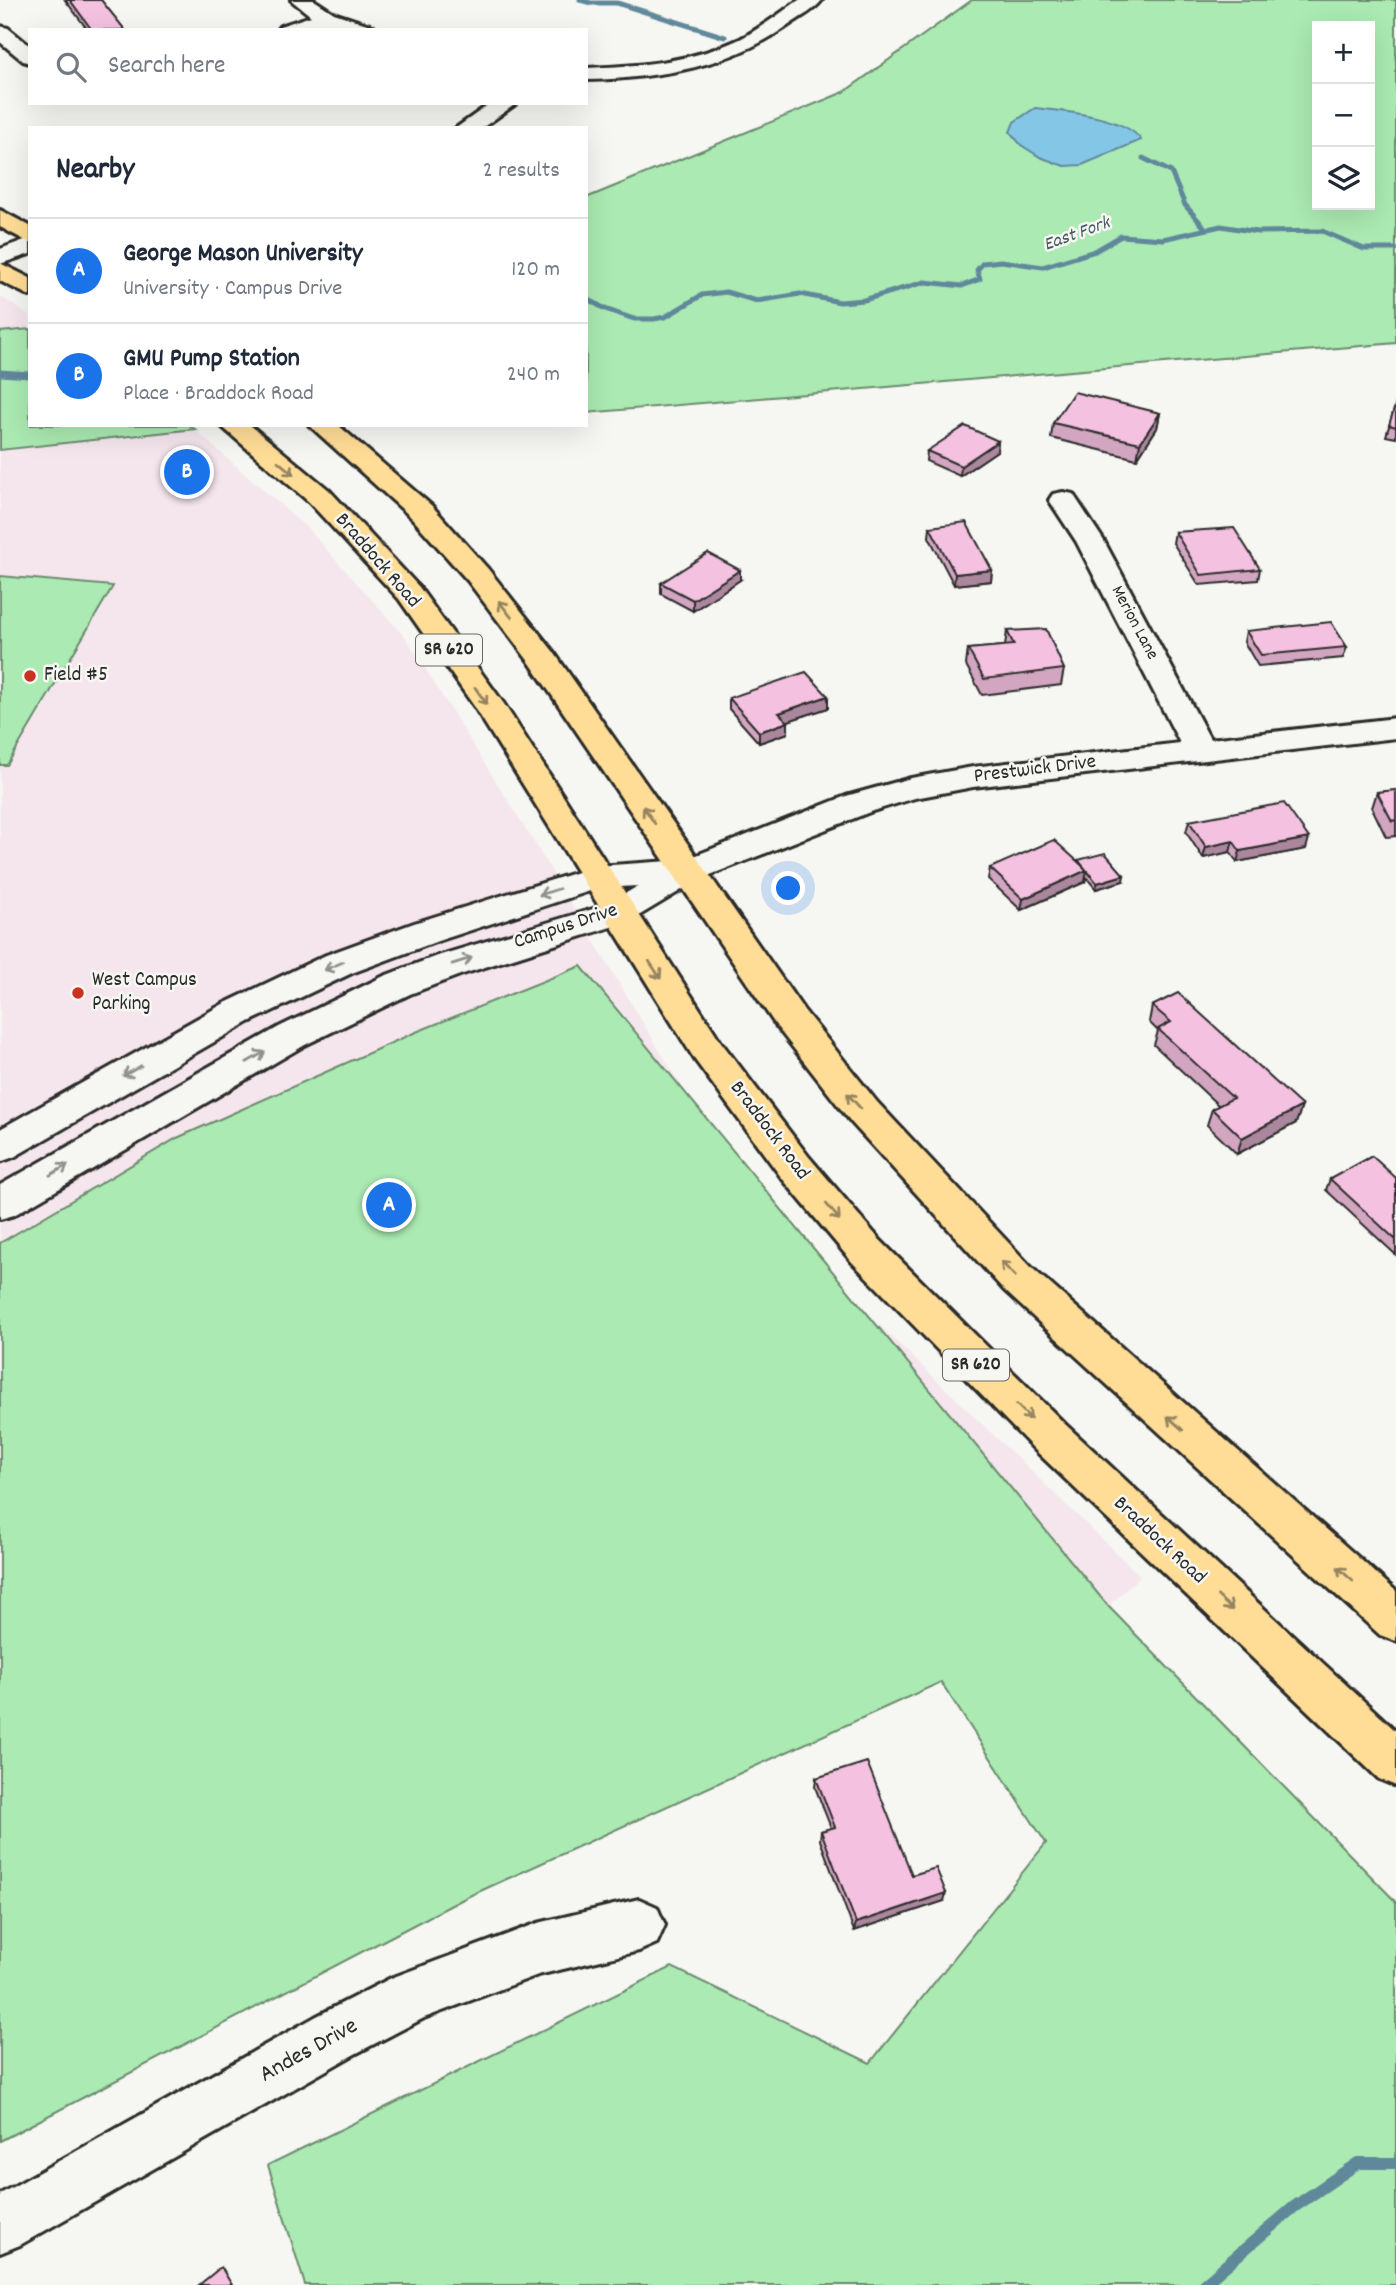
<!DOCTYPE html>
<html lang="en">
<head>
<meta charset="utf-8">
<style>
  :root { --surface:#fff; --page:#f6f6f7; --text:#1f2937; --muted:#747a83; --line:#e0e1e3; --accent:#1a73e8 }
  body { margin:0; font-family:Dekko,sans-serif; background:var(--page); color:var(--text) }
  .controls { position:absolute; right:21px; top:21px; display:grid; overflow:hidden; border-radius:0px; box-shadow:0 7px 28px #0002 }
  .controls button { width:63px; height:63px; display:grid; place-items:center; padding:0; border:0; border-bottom:2px solid var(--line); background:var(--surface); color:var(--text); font:35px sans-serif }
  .you { position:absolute; left:789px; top:889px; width:24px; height:24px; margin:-18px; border:5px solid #fff; border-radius:50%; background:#1a73e8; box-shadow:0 0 0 10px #1a73e833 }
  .badge { display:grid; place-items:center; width:46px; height:46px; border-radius:50%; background:var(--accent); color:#fff; font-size:23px; font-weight:700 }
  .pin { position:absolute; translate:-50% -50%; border:4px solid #fff; box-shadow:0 2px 7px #0006 }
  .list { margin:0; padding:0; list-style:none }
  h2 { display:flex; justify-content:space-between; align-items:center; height:91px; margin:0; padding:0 28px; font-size:30px }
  h2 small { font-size:23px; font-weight:400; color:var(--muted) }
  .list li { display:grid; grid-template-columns:46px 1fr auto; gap:21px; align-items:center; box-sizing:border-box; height:105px; padding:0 28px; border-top:2px solid var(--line) }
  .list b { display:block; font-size:26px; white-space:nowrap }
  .list p { margin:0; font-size:23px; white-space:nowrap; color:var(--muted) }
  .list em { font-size:23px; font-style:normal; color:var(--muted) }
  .icon { flex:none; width:38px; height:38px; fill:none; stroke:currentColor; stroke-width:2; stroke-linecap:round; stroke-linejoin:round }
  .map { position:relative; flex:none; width:1396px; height:2285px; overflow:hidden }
  .search { position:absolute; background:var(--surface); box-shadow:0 7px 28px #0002; left:28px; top:28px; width:560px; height:77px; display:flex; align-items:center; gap:18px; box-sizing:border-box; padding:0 24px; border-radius:0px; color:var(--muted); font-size:26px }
  .panel { position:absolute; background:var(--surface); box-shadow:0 7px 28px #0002; left:28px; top:126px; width:560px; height:301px; border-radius:0px }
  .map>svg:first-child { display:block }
</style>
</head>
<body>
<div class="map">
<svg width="1396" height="2285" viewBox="0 0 1396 2285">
  <rect width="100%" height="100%" fill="#f6f6f2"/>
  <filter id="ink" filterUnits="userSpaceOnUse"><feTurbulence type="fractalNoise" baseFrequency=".0143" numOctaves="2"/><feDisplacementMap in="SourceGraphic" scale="14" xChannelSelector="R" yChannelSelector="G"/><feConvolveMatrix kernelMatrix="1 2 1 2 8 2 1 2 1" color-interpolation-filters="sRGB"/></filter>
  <g filter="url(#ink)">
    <polygon fill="#f5e6ed" points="0,296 30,316 30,425 189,425 308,529 406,638 540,852 687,1096 868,1314 1140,1576 1108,1606 0,2110"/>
    <g fill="#abeab2" stroke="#6b8a6e" stroke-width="2" fill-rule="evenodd">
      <path d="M 972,0 L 1396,0 L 1396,343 L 586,413 L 586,198 L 844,92 ZM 1317,26 L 1370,26 L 1370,205 L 1317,205 Z"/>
      <polygon points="30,329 30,425 189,425 195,429 0,450 0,332"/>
      <polygon points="0,576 113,586 7,765 0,765"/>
      <polygon points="581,966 1108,1606 1396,1902 1396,2285 305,2285 268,2165 672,1967 870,2063 1046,1843 941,1682 467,1897 0,2141 0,1243 177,1138 416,1032"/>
    </g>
    <path fill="#84c6e5" stroke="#60889b" stroke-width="2" d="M 1035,108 C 1062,111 1125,116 1141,140 L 1082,165 L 1064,166 L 1040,157 L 1021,145 L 1010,132 L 1014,122 Z"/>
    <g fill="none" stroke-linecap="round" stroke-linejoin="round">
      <g stroke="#60889b" stroke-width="5">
        <polyline points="580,0 591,3 617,3 725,37"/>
        <polyline points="1143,158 1171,172 1185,205 1205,228"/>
        <polyline points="586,298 605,309 634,319 654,319 665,317 702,295 726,292 757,301 800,294 840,302 864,300 925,282 962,286 980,279 977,270 983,263 1001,261 1043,267 1095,251 1121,236 1163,239 1221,226 1257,232 1322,231 1364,249 1396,249"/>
      </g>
      <polyline stroke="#60889b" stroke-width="7" points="0,373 30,375"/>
      <polyline stroke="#60889b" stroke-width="12" points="1203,2285 1294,2207 1358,2163 1396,2163"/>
      <defs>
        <g id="minor">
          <polygon points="291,0 314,0 334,13 373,26 376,30 345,30 327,24 308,30 277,30 280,26 311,16"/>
          <path d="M 799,0 L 822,0 C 815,10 802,16 792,23 C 730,67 661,78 586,80 L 586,68 C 639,66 691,62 740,39 C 761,28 780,13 799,0 Z"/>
          <polygon points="0,26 8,28 30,46 30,63 23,61 0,42"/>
          <polygon points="491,103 517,103 482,128 456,128"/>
          <polygon points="30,238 30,254 0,264 0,249"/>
          <polygon points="1063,492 1073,494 1104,541 1210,739 1396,718 1396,738 973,787 915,798 870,812 700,879 630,921 460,975 410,994 305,1045 14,1215 0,1219 0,1185 279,1027 384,976 434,957 606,905 638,886 599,888 438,941 352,973 249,1022 14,1157 0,1162 0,1129 223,1004 326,955 414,923 597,866 684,860 846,796 911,778 973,767 1180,743 1076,541 1049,500 1053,494"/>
          <polygon points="639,1899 657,1907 665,1925 657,1943 639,1951 538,1975 424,2018 353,2055 20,2245 0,2253 0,2194 315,2017 391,1978 538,1923"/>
        </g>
        <g id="major">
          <polygon points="0,210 30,226 30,243 0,227"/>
          <polygon points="0,263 30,278 30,296 0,281"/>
          <polygon points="220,425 250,425 329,490 419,587 504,704 721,1042 809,1157 880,1240 1066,1425 1396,1731 1396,1786 1379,1779 1036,1451 852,1262 781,1177 695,1060 474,706 399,599 309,502"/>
          <polygon points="309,425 338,425 432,506 488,569 553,651 803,1009 877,1102 1032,1268 1396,1591 1396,1641 1380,1635 1004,1290 851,1122 777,1027 530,663 468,581 412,518"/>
        </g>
      </defs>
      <use href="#minor" stroke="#2b2b2b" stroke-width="6"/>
      <use href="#major" stroke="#2b2b2b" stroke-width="6"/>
      <use href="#minor" fill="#f6f6f2" fill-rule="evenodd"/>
      <use href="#major" fill="#ffdd96" fill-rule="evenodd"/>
    </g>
    <g fill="#d2a6c1" stroke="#2b2b2b" stroke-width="2">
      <polygon points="65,0 101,0 125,30 88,30"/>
      <polygon points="1396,403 1396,438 1386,436"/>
      <polygon points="1160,413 1157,428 1137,459 1051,438 1053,423"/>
      <polygon points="998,441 997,451 960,476 926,461 927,451"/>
      <polygon points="930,527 992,570 991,581 954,585 929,537"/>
      <polygon points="1175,532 1260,569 1258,580 1199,585 1173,543"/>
      <polygon points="740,580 693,611 661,594 661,583"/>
      <polygon points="1007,631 1064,669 1061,685 982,695 966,665 968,649 1005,646"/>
      <polygon points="1246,631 1347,647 1343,658 1258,666 1244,642"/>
      <polygon points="729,698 828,708 787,721 788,722 788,733 759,743 729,709"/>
      <polygon points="1396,790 1396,836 1386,837 1372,808 1377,792"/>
      <polygon points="1189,821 1306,849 1237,862 1230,852 1203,858 1186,832"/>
      <polygon points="1078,860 1123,881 1096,889 1086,877 1085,882 1021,910 988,879 990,868 1078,862"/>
      <polygon points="1152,1006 1302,1106 1296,1123 1237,1154 1207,1125 1212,1109 1219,1106 1154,1045 1158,1031 1149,1022"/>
      <polygon points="1396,1178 1396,1255 1326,1190 1330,1179"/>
      <polygon points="816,1778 912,1875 944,1901 854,1931 820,1840 821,1831 831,1828 815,1787"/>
    </g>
    <g fill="#ab879d" stroke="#2b2b2b" stroke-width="2">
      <polygon points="1160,413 1157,428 1137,459 1140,443"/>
      <polygon points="998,441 997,451 960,476 961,466"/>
      <polygon points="740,570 740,580 693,611 693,600"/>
      <polygon points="992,570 991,581 954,585 955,574"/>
      <polygon points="828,696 828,708 779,724 779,713"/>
      <polygon points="788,722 788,733 759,743 759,732"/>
      <polygon points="1309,838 1306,849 1237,862 1240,851"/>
      <polygon points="1233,841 1230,852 1203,858 1206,847"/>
      <polygon points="1087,870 1085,882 1021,910 1023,899"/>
      <polygon points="1124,875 1123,881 1096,889 1097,883"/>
      <polygon points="1302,1106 1296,1123 1237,1154 1242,1138"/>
      <polygon points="946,1893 944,1901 854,1931 856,1923"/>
    </g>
    <g fill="#f4c1e0" stroke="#2b2b2b" stroke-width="2">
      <polygon points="70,0 101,0 125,30 92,30"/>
      <polygon points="1074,392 1160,413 1140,443 1053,423"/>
      <polygon points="1396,403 1396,427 1389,425"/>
      <polygon points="965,426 998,441 961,466 927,451"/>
      <polygon points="966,522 992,570 955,574 930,527"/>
      <polygon points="1234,528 1260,569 1201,575 1175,532"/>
      <polygon points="708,553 740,570 693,600 661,583"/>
      <polygon points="1331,622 1347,647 1261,655 1246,631"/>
      <polygon points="1046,629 1064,669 984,679 968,649 1014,645 1007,631"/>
      <polygon points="806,672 828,696 779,713 788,722 759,732 729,698"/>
      <polygon points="1396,790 1396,820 1392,821 1377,792"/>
      <polygon points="1284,803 1309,838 1240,851 1233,841 1206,847 1189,821"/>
      <polygon points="1054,840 1087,870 1023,899 990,868"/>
      <polygon points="1105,853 1124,875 1097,883 1078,860"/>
      <polygon points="1178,993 1302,1106 1242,1138 1212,1109 1233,1098 1158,1029 1171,1022 1152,1006"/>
      <polygon points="1372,1156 1396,1178 1396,1240 1330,1179"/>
      <polygon points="867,1762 912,1875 936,1868 946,1893 856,1923 821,1831 835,1827 816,1778"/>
      <polygon points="221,2267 232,2285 199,2285"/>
    </g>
    <defs><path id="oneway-shaft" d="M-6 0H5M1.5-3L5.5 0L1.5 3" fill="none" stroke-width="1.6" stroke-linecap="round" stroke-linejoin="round" transform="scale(1.75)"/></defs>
    <g stroke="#958460">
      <use href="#oneway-shaft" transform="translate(286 468) rotate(40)"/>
      <use href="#oneway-shaft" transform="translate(505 609) rotate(-128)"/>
      <use href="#oneway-shaft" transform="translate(481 696) rotate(55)"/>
      <use href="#oneway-shaft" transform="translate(649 815) rotate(-124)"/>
      <use href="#oneway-shaft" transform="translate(655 970) rotate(57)"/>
      <use href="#oneway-shaft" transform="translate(854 1101) rotate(-132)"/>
      <use href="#oneway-shaft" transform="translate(833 1212) rotate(50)"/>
      <use href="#oneway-shaft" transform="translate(1008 1269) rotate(-134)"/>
      <use href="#oneway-shaft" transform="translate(1024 1412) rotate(45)"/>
      <use href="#oneway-shaft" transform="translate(1175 1423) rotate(-138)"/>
      <use href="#oneway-shaft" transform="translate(1345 1574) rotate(-138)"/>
      <use href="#oneway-shaft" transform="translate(1225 1603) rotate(43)"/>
    </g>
    <g stroke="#90908e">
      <use href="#oneway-shaft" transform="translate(549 892) rotate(162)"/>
      <use href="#oneway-shaft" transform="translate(462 961) rotate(-17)"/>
      <use href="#oneway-shaft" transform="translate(334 966) rotate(156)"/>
      <use href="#oneway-shaft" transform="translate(256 1057) rotate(-30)"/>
      <use href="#oneway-shaft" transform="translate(132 1071) rotate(150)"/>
      <use href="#oneway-shaft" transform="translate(59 1170) rotate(-30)"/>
    </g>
  </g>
  <g fill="#c8321e" stroke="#f6f6f2" stroke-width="2.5">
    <circle cx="30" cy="676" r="7"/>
    <circle cx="78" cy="993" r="7"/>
  </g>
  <g text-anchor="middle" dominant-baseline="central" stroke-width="5" stroke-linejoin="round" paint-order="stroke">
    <g font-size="18" fill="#2b2b2b" stroke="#f6f6f2">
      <text transform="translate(1134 623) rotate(62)">Merion Lane</text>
    </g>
    <g font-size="19" font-style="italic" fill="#465a63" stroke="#f6f6f2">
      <text transform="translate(1077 235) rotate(-20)">East Fork</text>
    </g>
    <g fill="#f6f6f2" stroke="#686867" stroke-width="2">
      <rect x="416" y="634.5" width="66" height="31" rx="5"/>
      <rect x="943" y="1349.5" width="66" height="31" rx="5"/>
    </g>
    <g font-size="19" font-weight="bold" fill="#2b2b2b">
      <text x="449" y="650">SR 620</text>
      <text x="976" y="1365">SR 620</text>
    </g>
    <g font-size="21" fill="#2b2b2b" stroke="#f6f6f2">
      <text transform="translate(377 561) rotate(49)">Braddock Road</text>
      <text transform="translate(1035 770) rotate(-7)">Prestwick Drive</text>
      <text transform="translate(566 927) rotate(-18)">Campus Drive</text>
      <text transform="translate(769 1131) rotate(53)">Braddock Road</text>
      <text transform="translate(1159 1541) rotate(43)">Braddock Road</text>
    </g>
    <g font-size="21" fill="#2b2b2b" stroke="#f6f6f2" text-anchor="start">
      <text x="44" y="676">Field #5</text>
      <text x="92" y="981">West Campus<tspan x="92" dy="24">Parking</tspan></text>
    </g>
    <g font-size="24" fill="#2b2b2b" stroke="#f6f6f2">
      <text transform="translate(309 2051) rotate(-29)">Andes Drive</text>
    </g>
  </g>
</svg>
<div class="controls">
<button>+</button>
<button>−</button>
<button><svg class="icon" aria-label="layers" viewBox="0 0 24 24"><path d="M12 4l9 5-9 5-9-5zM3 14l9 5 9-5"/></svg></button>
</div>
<div class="you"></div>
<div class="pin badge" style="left:389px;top:1205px">A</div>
<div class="pin badge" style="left:187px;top:472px">B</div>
<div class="search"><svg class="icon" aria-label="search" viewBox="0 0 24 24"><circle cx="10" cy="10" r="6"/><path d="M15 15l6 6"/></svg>Search here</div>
<section class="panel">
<h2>Nearby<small>2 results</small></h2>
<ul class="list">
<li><span class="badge">A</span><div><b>George Mason University</b><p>University · Campus Drive</p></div><em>120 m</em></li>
<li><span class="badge">B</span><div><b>GMU Pump Station</b><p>Place · Braddock Road</p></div><em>240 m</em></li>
</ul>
</section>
</div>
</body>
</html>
